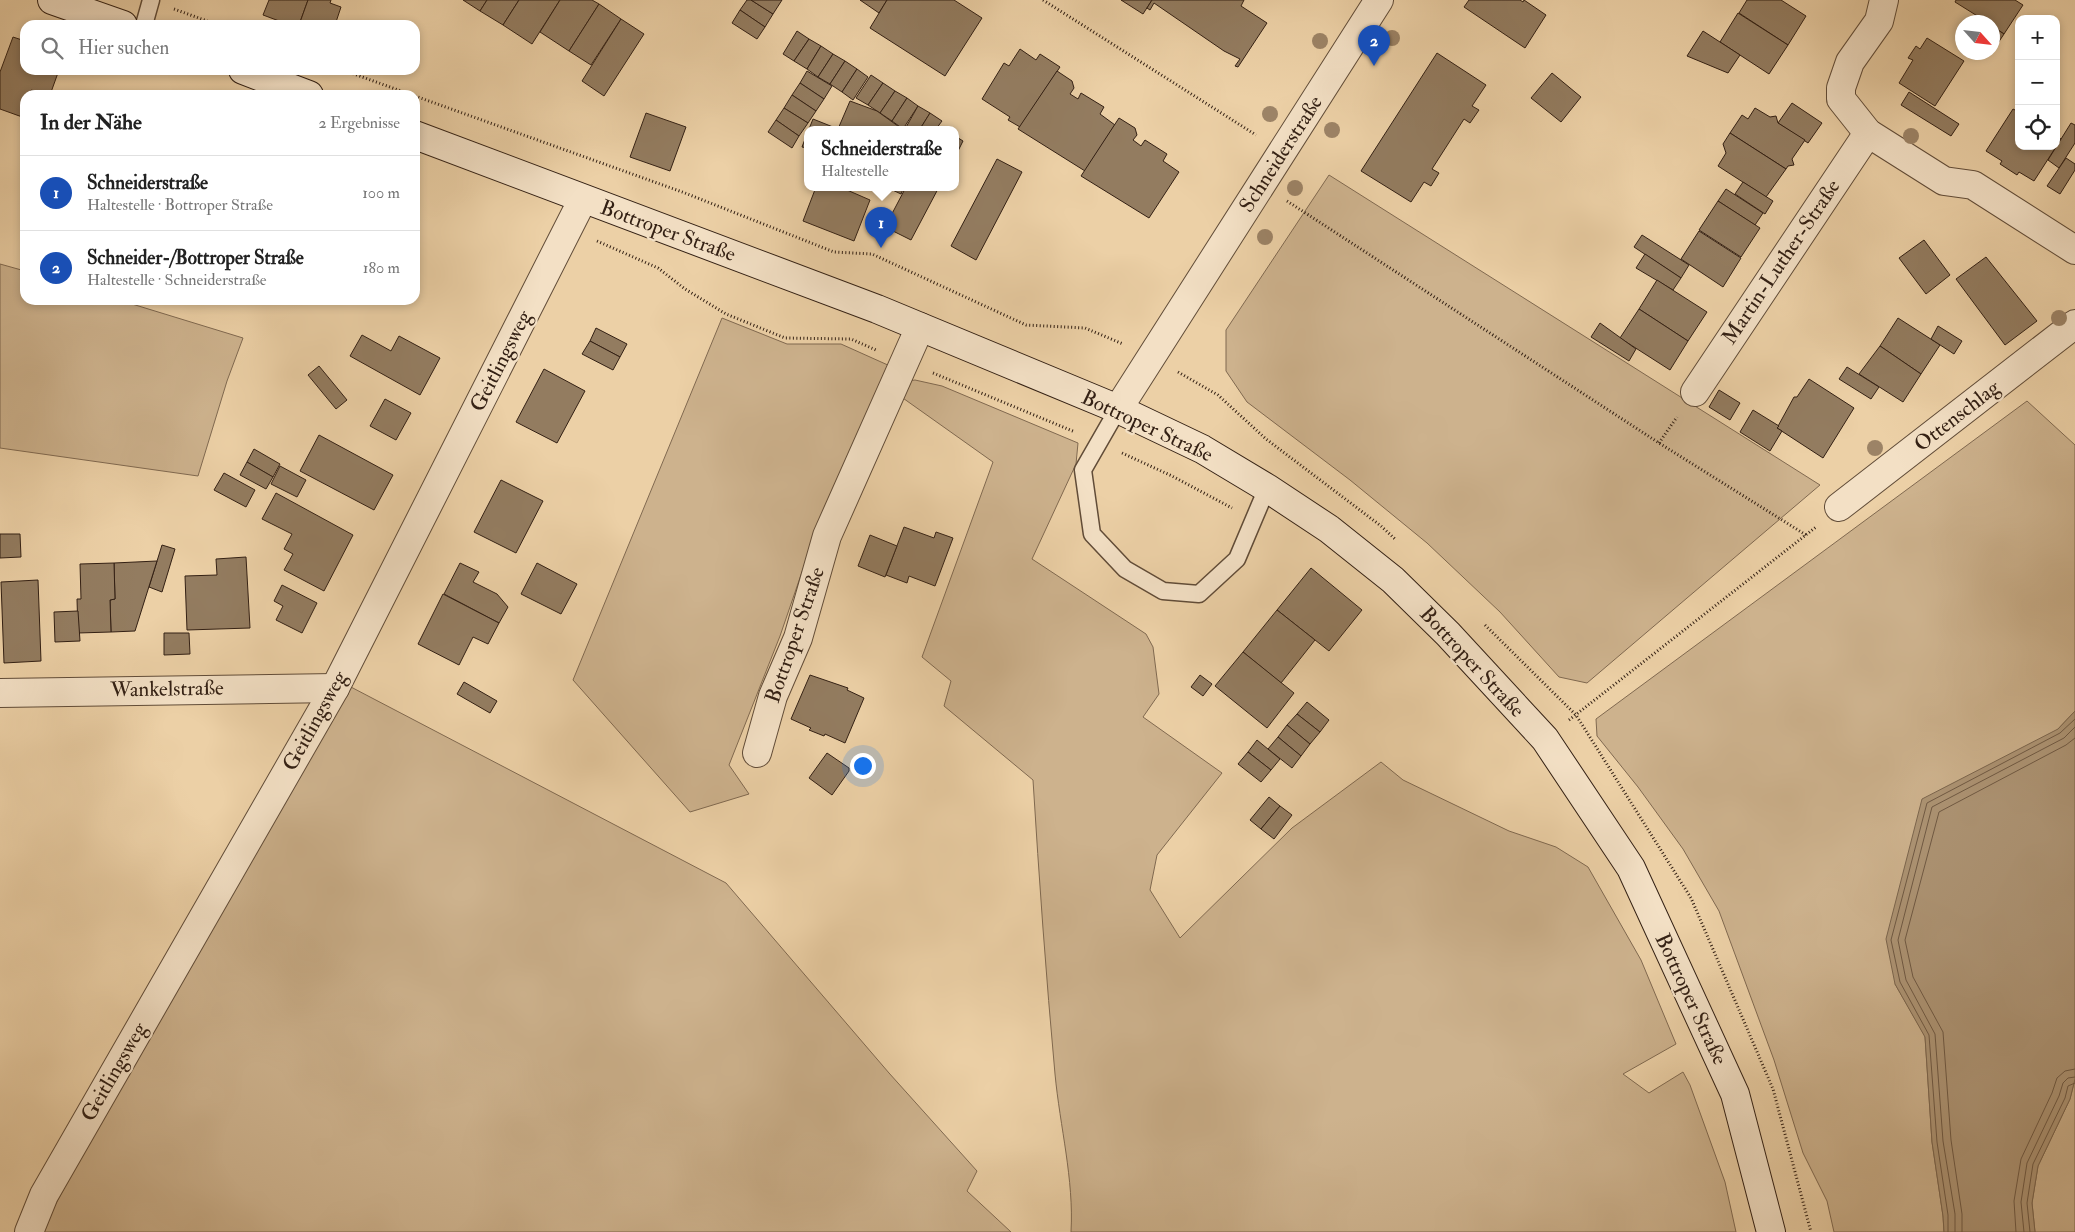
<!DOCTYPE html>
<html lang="de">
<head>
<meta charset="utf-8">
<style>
  :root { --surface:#fff; --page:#f2f2f2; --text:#222; --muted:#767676; --line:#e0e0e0; --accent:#0b8043 }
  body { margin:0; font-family:"IM FELL Double Pica",serif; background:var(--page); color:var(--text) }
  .controls { position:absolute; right:15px; top:15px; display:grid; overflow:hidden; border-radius:10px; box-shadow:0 2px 8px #0003 }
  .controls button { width:45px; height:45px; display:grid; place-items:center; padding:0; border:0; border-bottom:1px solid var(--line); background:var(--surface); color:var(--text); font:25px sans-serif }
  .compass { position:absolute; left:1955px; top:15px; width:45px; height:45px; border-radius:50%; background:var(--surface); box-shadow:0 2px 8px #0003; rotate:117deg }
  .you { position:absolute; left:862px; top:765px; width:18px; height:18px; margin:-12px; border:4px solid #fff; border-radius:50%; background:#1a73e8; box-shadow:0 0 0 8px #1a73e833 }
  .badge { display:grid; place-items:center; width:32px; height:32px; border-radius:50%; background:var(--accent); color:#fff; font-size:16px; font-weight:700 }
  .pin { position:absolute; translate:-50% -41px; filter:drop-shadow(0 1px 2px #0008) }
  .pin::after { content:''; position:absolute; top:26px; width:18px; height:15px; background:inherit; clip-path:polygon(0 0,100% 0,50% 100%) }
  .popup { position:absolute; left:804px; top:126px; width:155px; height:65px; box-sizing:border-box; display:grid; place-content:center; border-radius:10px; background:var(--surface); filter:drop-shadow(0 1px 4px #0005); font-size:16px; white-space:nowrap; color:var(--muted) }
  .popup b { font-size:19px; color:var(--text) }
  .popup::after { content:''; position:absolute; left:50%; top:100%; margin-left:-10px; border:10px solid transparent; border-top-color:var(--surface) }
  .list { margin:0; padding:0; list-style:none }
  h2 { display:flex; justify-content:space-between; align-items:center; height:65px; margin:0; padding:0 20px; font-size:21px }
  h2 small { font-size:16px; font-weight:400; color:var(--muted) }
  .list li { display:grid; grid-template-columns:32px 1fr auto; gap:15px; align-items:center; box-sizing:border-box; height:75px; padding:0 20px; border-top:1px solid var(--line) }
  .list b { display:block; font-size:19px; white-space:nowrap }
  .list p { margin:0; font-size:16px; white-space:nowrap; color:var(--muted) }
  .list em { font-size:16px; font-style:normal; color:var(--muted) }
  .icon { flex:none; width:28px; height:28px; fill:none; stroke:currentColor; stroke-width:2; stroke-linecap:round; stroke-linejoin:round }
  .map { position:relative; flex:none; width:2075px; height:1232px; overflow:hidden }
  .search { position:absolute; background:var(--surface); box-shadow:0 2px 8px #0003; left:20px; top:20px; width:400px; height:55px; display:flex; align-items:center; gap:12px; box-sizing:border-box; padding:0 18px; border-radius:15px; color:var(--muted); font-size:19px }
  .panel { position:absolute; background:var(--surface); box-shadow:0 2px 8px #0003; left:20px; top:90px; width:400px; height:215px; border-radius:15px }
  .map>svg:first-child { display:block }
</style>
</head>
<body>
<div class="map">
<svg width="2075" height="1232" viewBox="0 0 2075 1232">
  <rect width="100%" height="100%" fill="#ecd0a6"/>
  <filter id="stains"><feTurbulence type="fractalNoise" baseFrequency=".004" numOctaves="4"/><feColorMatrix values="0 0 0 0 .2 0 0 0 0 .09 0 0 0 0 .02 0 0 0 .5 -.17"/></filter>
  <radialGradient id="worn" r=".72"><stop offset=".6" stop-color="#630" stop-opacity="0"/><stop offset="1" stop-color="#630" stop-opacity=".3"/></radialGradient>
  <g fill="#cdb28d" stroke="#806950">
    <polygon points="1329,175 1820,485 1587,683 1559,677 1500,612 1427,543 1350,480 1247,402 1226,371 1226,330"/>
    <polygon points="0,264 25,271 25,300 119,300 243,338 227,381 198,476 0,448"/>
    <polygon points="722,318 787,344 841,344 890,366 815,534 780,636 729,765 749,794 690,812 573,680"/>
    <path d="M 915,380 L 942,386 L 1078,443 L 1076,464 L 1032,559 L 1146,634 L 1153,647 L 1159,694 L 1143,717 L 1222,773 L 1157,855 L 1150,890 L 1180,938 L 1292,828 L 1381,762 L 1403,780 L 1509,831 L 1556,847 L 1588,867 L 1641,960 L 1676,1044 L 1623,1074 L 1649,1093 L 1683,1072 L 1690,1085 L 1725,1182 L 1736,1232 L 1071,1232 C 1074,1179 1060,1127 1055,1074 C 1046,976 1039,878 1033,780 L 944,706 L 951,681 L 922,657 L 993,462 L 900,396 L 908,381 Z"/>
    <polygon points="2027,401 2075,445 2075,711 2058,729 1895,984 1925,1036 1932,1142 1943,1216 1944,1232 1834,1232 1827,1201 1803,1153 1774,1060 1719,911 1683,849 1638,787 1597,736 1596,719"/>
    <polygon points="349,686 726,883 889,1073 977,1171 967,1191 1011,1232 41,1232 81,1156"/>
    <polygon points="2075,1079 2075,1232 2035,1232 2032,1203 2038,1166 2070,1099"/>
  </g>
  <polygon fill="#ad9474" stroke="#7c664e" points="2075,711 2075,1079 2070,1099 2038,1166 2032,1203 2035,1232 1944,1232 1943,1216 1932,1142 1925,1037 1895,984 1886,939 1922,799 2058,729"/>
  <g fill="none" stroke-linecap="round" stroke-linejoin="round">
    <g stroke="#705a44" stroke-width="1">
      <polyline points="1948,1232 1948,1215 1937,1142 1929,1035 1900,982 1891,940 1927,803 2060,733 2075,719"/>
      <polyline points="1955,1232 1955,1214 1943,1141 1935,1034 1906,980 1898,940 1932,807 2064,738 2075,727"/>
      <polyline points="1962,1232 1962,1214 1951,1140 1943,1032 1913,977 1905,940 1939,812 2066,745 2075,738"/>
      <polyline points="2016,1232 2014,1201 2021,1159 2052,1093 2057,1078 2065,1071 2075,1069"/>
      <polyline points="2024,1232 2021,1202 2027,1163 2059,1096 2063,1083 2068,1078 2075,1077"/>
      <polyline points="2030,1232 2027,1203 2033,1164 2065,1098 2068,1086 2075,1083"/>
    </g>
  </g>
  <g fill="#937c60" stroke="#332014">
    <polygon points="269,0 308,0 299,25 290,25 263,15"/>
    <polygon points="308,0 331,0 330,3 341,7 335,25 299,25"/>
    <polygon points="463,0 487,0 480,11"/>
    <polygon points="487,0 519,0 503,25 480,11"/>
    <polygon points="519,0 560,0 532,44 503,25"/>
    <polygon points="560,0 592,0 599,4 569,51 540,32"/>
    <polygon points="747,0 751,0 773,14 765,27 740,10"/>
    <polygon points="751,0 782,0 773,14"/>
    <polygon points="860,0 887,0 879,13"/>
    <polygon points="887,0 954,0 982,18 945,76 870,28"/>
    <polygon points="1121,0 1152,0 1143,14"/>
    <polygon points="1152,0 1244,0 1241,6 1267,23 1238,67 1235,66 1240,59 1224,51 1154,3 1150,10 1147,8"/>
    <polygon points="1469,0 1520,0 1523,2 1524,0 1546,15 1525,48 1464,7"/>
    <polygon points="1747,0 1781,0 1806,16 1788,45 1739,13"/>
    <polygon points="1956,0 2015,0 2023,5 2004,34 1992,26 1992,22 1987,22 1955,2"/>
    <polygon points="599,4 621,19 591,65 569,51"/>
    <polygon points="740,10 765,27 757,39 732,23"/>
    <polygon points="1738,13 1788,45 1769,74 1720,42"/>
    <polygon points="1978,17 1987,22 1975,22"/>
    <polygon points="621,19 644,34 604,96 582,81"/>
    <polygon points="1992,26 2004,34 1996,46 1992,44"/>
    <polygon points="797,31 809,39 794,61 783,54"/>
    <polygon points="1703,31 1740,55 1728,73 1687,56"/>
    <polygon points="13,37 25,41 25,70 59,70 50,95 31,90 29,95 25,95 25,118 0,109 0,72"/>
    <polygon points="1927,38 1964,61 1935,106 1899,83 1913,60 1908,58 1916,46 1920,49"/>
    <polygon points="809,39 821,46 807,69 794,61"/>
    <polygon points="821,46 833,54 818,77 807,69"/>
    <polygon points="1020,49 1036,60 1040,54 1060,67 1020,127 1008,120 1010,117 982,99 1004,63 1009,66"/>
    <polygon points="1437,53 1486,85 1472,106 1479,110 1470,123 1464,119 1432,169 1439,173 1431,186 1424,182 1411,202 1361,171"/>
    <polygon points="833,54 845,61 830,84 818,77"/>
    <polygon points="845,61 857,69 842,92 830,84"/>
    <polygon points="857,69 868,77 853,100 842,92"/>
    <polygon points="807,71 832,86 824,99 800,83"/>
    <polygon points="1057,71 1072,81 1074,88 1070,94 1078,99 1081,93 1104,107 1100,114 1115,125 1085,171 1018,129"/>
    <polygon points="1552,73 1581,97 1561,122 1531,98"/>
    <polygon points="871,75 883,83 868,105 856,98"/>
    <polygon points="800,83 824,99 816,111 792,95"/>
    <polygon points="883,83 895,91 880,113 868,105"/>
    <polygon points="895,91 907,98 892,121 880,113"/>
    <polygon points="1909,92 1959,124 1951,136 1901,105"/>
    <polygon points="792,95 816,111 808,123 784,108"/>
    <polygon points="907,98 918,106 903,129 892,121"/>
    <polygon points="850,101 877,111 902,129 838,129"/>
    <polygon points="1792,103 1822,123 1808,143 1778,123"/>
    <polygon points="918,106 930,113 920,129 905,129"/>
    <polygon points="784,108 808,123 799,136 776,120"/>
    <polygon points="1755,108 1770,117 1776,116 1778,123 1805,140 1792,159 1794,165 1788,166 1786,169 1730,133 1742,115 1748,119"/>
    <polygon points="2013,109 2019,112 2019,146 2056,146 2056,136 2061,139 2034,181 2019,172 2017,175 2000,164 2002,161 1986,151"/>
    <polygon points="646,113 686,127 670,171 630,157"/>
    <polygon points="930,113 942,121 936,129 920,129"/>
    <polygon points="1119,118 1135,128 1137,135 1133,140 1141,146 1145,140 1167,154 1163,161 1179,172 1149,218 1081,176"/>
    <polygon points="813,119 838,129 809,129"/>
    <polygon points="776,120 799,136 792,148 768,132"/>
    <polygon points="2071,123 2075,125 2075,143 2059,168 2048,160"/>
    <polygon points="1730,133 1786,169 1766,197 1718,166 1726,153 1723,144"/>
    <polygon points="807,134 807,148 802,147"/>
    <polygon points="955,136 963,141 955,157"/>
    <polygon points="2066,158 2075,164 2075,170 2060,194 2047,186"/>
    <polygon points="997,159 1022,172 976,260 951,246"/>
    <polygon points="1743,182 1773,201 1765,214 1735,194"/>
    <polygon points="816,187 848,187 847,190 870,200 854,241 803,221"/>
    <polygon points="886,187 904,187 901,194"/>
    <polygon points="906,187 939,187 911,240 885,227"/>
    <polygon points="1726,189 1763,213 1755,225 1718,201"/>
    <polygon points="1718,201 1760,228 1741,257 1699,230"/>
    <polygon points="1699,231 1741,258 1723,287 1681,259"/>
    <polygon points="1642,235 1689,265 1681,278 1634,247"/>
    <polygon points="1924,240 1950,275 1926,294 1899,258"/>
    <polygon points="1645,254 1681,278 1673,290 1636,268"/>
    <polygon points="1986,257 2037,321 2005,345 1956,279"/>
    <polygon points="1657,280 1707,312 1688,341 1639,309"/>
    <polygon points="1639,309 1688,341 1670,370 1620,338"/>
    <polygon points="1898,318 1940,345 1921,374 1880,346"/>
    <polygon points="1600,323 1636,349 1629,361 1591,337"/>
    <polygon points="1938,326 1962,341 1954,354 1931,339"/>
    <polygon points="596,328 627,344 620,357 590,341"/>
    <polygon points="362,335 391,351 399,336 440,358 420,395 350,356"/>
    <polygon points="590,341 620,357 613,370 582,354"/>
    <polygon points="1880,346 1921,374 1903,402 1859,374"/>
    <polygon points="319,366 347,400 336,409 308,375"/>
    <polygon points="1847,367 1879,387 1871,399 1839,379"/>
    <polygon points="544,369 585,391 557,443 516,422"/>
    <polygon points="1809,379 1854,408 1823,458 1777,428 1794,397 1797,397"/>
    <polygon points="1719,390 1740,403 1730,420 1709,407"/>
    <polygon points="385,399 411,413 396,440 370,426"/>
    <polygon points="1753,410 1779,426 1777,428 1782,431 1770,451 1740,432"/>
    <polygon points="319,435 393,475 374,510 300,471"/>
    <polygon points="254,449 280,464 273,477 247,462"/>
    <polygon points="247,462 273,477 266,489 240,475"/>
    <polygon points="280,466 306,480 297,497 271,484"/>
    <polygon points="224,473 255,490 246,507 214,490"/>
    <polygon points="501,480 543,501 516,553 474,532"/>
    <polygon points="276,493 353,535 324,591 284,570 293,554 284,549 292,534 262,519"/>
    <polygon points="904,527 934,538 936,532 953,538 935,586 909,576 907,583 886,575"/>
    <polygon points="0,534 20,534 21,557 0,558"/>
    <polygon points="870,535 897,546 885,577 858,566"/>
    <polygon points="162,545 175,549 162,592 149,587"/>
    <polygon points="246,557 250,628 187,630 185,576 217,575 216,559"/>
    <polygon points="157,561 135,631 111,632 110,600 115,599 114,563"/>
    <polygon points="114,563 115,599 110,600 111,632 78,633 77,599 81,599 80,564"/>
    <polygon points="460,563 479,572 473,582 497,594 508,607 499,623 444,594"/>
    <polygon points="537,563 577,584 561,614 521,594"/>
    <polygon points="1311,568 1362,610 1329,651 1277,610"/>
    <polygon points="38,580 41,661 4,663 1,582"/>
    <polygon points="282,585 317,603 302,633 276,620 283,606 274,601"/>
    <polygon points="443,594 499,623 488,644 473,637 459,665 418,644"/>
    <polygon points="1277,610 1315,640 1281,683 1243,652"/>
    <polygon points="78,611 80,641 55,642 54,612"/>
    <polygon points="164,633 189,633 190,654 164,655"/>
    <polygon points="1243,652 1294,693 1267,728 1215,686"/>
    <polygon points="810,675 848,688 847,690 864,698 845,743 825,734 824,736 809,730 811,728 791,719"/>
    <polygon points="1200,675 1212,684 1203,696 1191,687"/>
    <polygon points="464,682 497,701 490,713 457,694"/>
    <polygon points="1307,702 1329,720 1320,732 1297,714"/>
    <polygon points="1297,714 1320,732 1310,744 1287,725"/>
    <polygon points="1287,725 1310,744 1301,756 1278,737"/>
    <polygon points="1278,737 1301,756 1292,768 1268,749"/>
    <polygon points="1257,740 1280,759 1271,770 1248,752"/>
    <polygon points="1248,752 1271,770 1261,782 1238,764"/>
    <polygon points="827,753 849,768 849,771 832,795 809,778"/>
    <polygon points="1269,797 1280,806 1261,829 1250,820"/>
    <polygon points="1280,806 1292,815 1274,839 1261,829"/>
  </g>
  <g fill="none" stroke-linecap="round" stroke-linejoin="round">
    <defs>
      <g id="service">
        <polyline points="144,25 151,0"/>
        <polyline points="1118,409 1083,470 1092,534 1125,569 1163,591 1199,594 1237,559 1267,488"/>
      </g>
      <g id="minor">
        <polyline points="1884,0 1879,21 1850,62 1841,88 1841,99 1868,133 1944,181 1973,185 2075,250"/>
        <polyline points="1695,392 1868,133"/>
        <polyline points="1839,507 2075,324"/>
        <polyline points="0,693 335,688"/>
        <polyline points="757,753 773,696 798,638 827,536 920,327"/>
        <polyline points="29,1232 44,1195 335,688 583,199"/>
      </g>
      <polyline id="tertiary" points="1118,409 1379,0"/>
      <g id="secondary">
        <polyline points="52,0 123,25"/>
        <polyline points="243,70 309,95"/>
        <polyline points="415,135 877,309 1118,409 1202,449 1267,488 1329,529 1393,580 1448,634 1545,739 1631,868 1735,1094 1771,1232"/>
      </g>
    </defs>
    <use href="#service" stroke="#614c38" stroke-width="19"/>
    <use href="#minor" stroke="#614c38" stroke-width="30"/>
    <use href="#tertiary" stroke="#614c38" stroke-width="30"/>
    <use href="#secondary" stroke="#332014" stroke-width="30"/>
    <g stroke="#332014" stroke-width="3" stroke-dasharray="1 2.5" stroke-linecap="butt">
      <polyline points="1043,0 1256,135"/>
      <polyline points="174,9 218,25"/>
      <polyline points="343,70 412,95"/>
      <polyline points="415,96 685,193 834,252 872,254 1026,325 1085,328 1123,344"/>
      <polyline points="1287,201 1659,443 1806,535"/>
      <polyline points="597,241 658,268 685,289 726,314 785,338 851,339 876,350"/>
      <polyline points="1178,372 1218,395 1266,439 1381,526 1396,540"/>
      <polyline points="933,373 1075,432"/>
      <polyline points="1659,443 1677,417"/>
      <polyline points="1122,453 1172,476 1232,508"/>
      <polyline points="1485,625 1576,715 1691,898 1773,1089 1811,1232"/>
      <polyline points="1569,720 1816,527"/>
    </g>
    <use href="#service" stroke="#f3e0c5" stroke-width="16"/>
    <use href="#minor" stroke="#f3e0c5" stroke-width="28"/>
    <use href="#tertiary" stroke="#f3e0c5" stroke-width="28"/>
    <use href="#secondary" stroke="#f3e0c5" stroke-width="28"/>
  </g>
  <g fill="#9c8366">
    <circle cx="1392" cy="38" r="8"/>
    <circle cx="1320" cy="41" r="8"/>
    <circle cx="1270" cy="114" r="8"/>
    <circle cx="1332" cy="130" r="8"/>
    <circle cx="1911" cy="136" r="8"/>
    <circle cx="1295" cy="188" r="8"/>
    <circle cx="1265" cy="237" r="8"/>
    <circle cx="2059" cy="318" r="8"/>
    <circle cx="1875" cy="448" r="8"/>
  </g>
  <g text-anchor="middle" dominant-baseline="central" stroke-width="4.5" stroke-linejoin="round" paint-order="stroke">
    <g font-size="21" fill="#332014" stroke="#f3e0c5">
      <text transform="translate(1281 154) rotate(-57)">Schneiderstraße</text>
      <text transform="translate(668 231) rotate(20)">Bottroper Straße</text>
      <text transform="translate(1781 262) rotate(-56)">Martin-Luther-Straße</text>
      <text transform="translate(501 361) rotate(-63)">Geitlingsweg</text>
      <text transform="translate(1957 416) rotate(-38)">Ottenschlag</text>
      <text transform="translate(1147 426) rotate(25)">Bottroper Straße</text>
      <text transform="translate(795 635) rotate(-71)">Bottroper Straße</text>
      <text transform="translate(1472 662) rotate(47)">Bottroper Straße</text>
      <text transform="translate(167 689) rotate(-1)">Wankelstraße</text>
      <text transform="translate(315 721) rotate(-61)">Geitlingsweg</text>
      <text transform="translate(1691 999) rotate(65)">Bottroper Straße</text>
      <text transform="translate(114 1072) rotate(-60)">Geitlingsweg</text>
    </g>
  </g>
  <rect width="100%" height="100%" filter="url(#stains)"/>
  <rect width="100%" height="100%" fill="url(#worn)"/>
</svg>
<div class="controls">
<button>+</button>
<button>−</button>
<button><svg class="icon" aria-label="locate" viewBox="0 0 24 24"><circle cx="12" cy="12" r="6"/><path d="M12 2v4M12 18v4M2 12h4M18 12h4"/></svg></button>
</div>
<svg class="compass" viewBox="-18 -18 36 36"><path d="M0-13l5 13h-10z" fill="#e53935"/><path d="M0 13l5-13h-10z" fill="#767676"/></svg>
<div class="you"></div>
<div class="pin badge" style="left:881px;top:248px;background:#1a4fb4">1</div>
<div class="popup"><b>Schneiderstraße</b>Haltestelle</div>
<div class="pin badge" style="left:1374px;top:66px;background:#1a4fb4">2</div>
<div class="search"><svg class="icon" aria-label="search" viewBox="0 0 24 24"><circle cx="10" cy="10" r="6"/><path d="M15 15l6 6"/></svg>Hier suchen</div>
<section class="panel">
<h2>In der Nähe<small>2 Ergebnisse</small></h2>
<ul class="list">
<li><span class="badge" style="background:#1a4fb4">1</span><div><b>Schneiderstraße</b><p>Haltestelle · Bottroper Straße</p></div><em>100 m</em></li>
<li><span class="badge" style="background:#1a4fb4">2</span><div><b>Schneider-/Bottroper Straße</b><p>Haltestelle · Schneiderstraße</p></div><em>180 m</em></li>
</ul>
</section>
</div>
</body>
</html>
